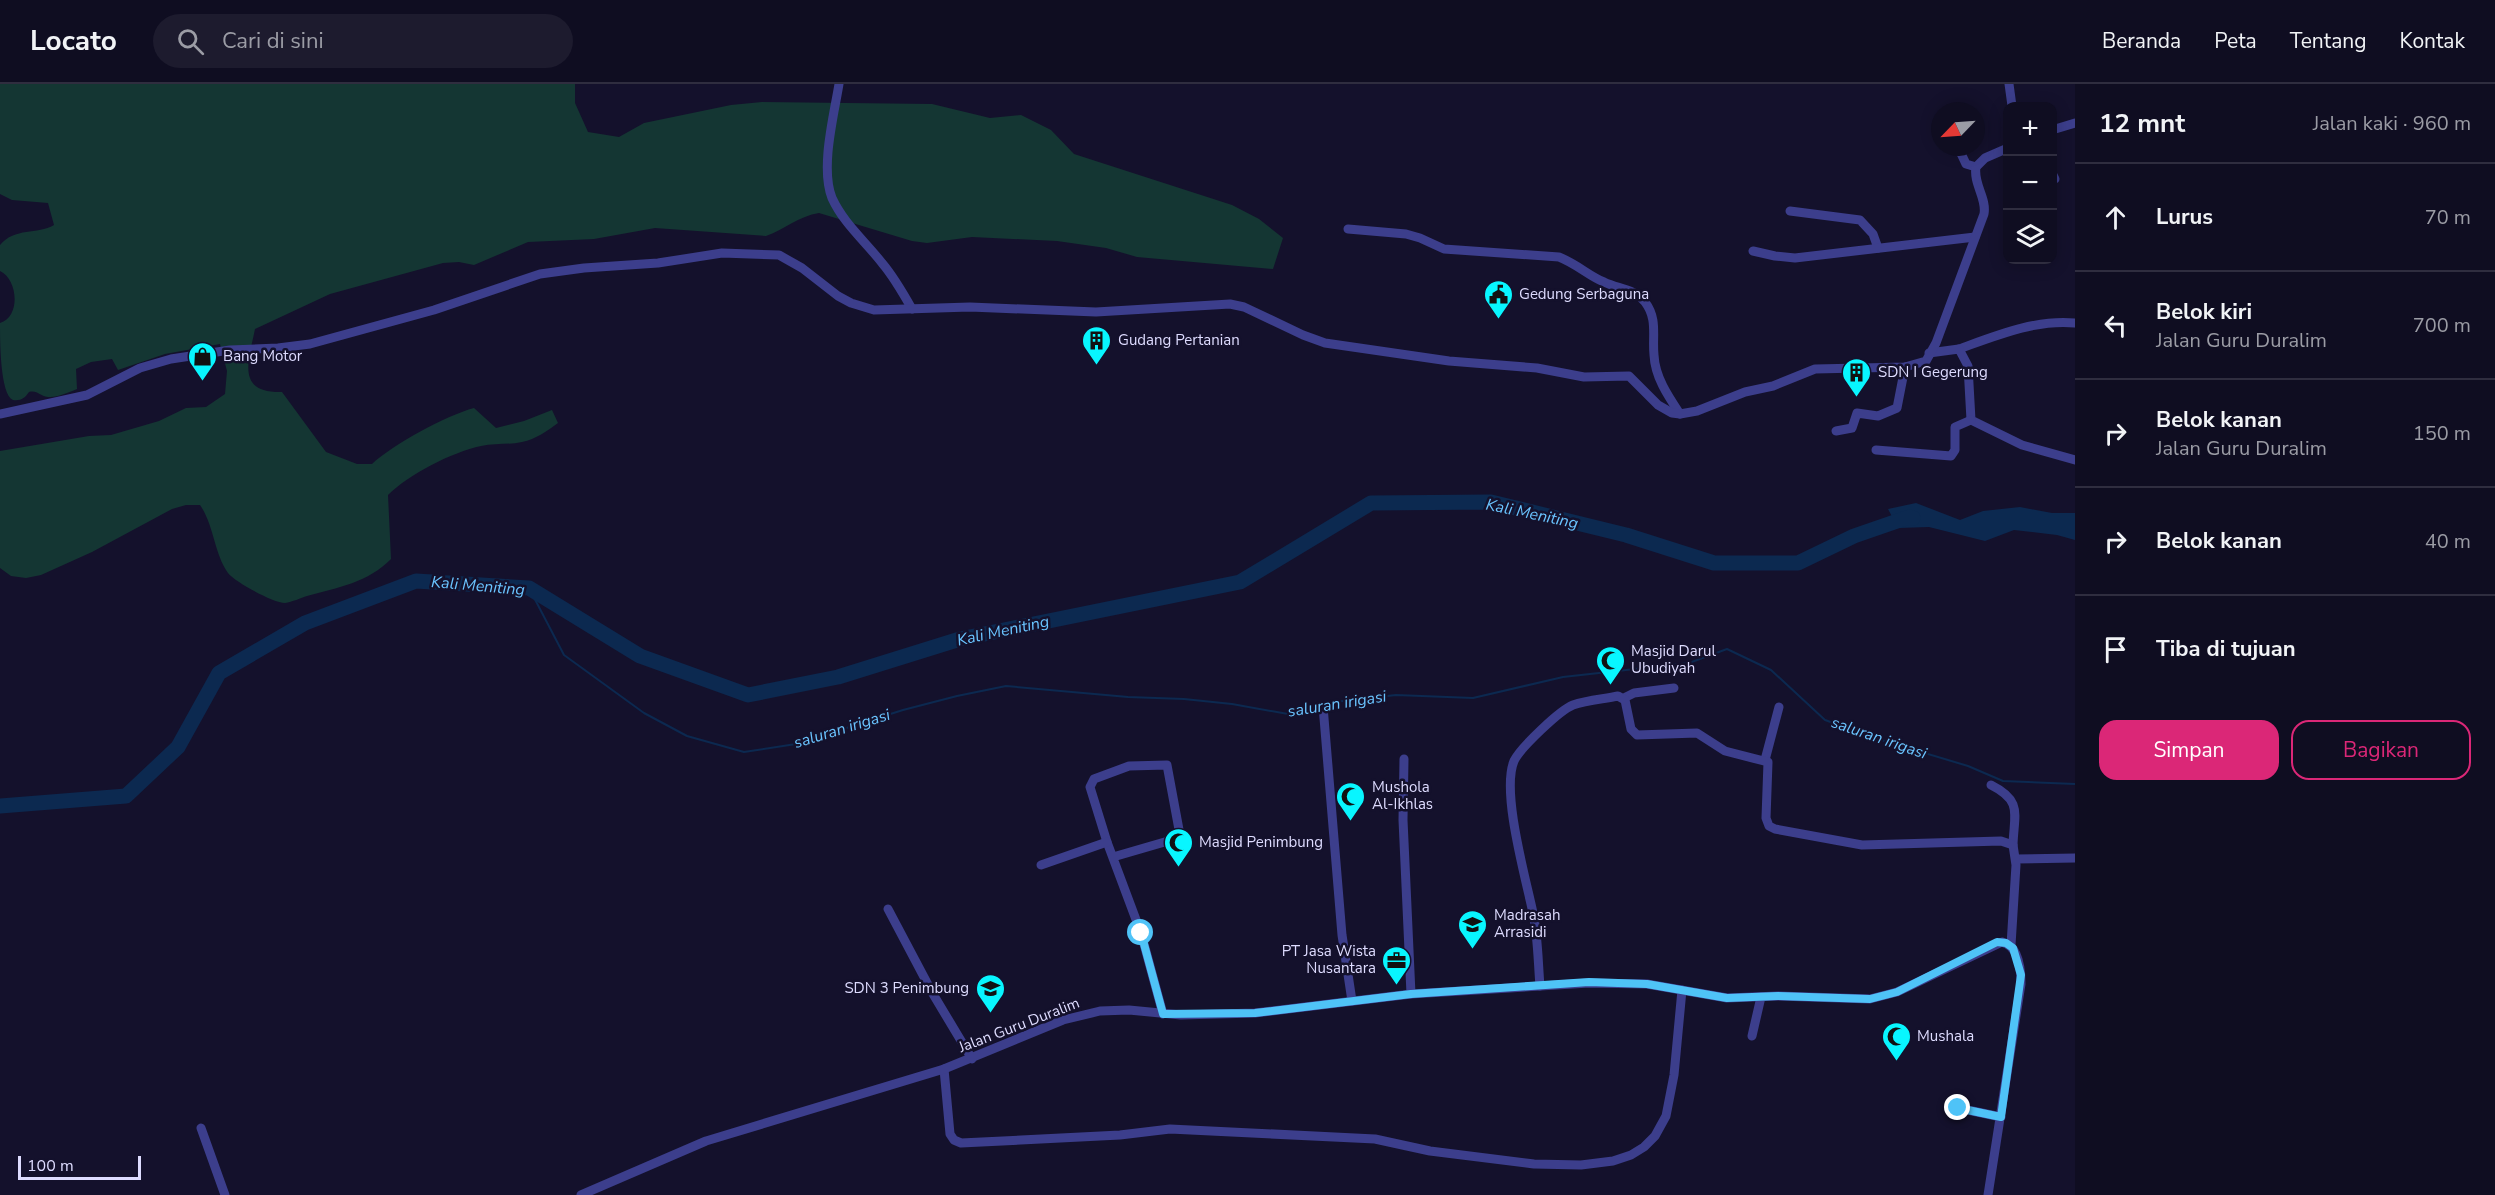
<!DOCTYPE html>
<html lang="id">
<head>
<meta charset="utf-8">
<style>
  :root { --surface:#0f0d21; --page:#1d1b2e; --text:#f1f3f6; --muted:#9b9ca5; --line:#2f2d3f; --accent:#db2777 }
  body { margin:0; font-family:"Nunito Sans",sans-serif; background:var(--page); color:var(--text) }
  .controls { position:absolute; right:18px; top:18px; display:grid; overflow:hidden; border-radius:12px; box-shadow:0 3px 15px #0003 }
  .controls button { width:54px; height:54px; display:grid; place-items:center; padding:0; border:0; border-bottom:2px solid var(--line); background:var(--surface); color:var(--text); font:30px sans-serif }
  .compass { position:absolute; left:1931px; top:18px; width:54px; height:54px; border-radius:50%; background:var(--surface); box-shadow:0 3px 15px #0003; rotate:245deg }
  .scale { position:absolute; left:18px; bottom:15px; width:123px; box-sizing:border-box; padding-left:6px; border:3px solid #dedcff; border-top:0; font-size:16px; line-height:21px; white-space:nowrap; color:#dedcff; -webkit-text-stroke:4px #14112c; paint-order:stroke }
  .stop { position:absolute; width:18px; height:18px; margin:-14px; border:4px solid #4fc3f7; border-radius:50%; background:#fff }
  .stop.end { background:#4fc3f7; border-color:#fff; box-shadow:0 2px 6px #0008 }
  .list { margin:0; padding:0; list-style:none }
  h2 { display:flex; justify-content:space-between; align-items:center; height:78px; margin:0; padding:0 24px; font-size:26px }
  h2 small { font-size:20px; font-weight:400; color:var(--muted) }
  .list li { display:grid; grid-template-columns:39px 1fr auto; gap:18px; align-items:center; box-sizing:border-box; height:108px; padding:0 24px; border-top:2px solid var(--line) }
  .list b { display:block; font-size:22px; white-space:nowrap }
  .list p { margin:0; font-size:20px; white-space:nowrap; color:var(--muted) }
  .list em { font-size:20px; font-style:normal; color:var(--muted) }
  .actions { display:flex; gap:12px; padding:18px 24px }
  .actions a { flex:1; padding:14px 0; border:2px solid var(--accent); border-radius:18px; text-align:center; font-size:21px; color:var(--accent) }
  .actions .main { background:var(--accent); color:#fff }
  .icon { flex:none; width:33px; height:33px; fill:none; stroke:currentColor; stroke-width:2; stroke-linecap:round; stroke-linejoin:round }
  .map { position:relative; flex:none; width:2075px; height:1111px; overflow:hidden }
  header { display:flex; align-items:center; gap:36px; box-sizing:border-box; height:84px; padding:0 30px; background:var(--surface); border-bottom:2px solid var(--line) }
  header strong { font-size:28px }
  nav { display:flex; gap:33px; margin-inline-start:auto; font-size:21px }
  .search { width:420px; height:54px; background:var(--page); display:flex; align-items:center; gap:15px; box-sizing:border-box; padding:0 21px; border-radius:33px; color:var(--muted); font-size:22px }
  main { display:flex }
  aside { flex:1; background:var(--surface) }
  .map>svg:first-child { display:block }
</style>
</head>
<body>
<header>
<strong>Locato</strong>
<div class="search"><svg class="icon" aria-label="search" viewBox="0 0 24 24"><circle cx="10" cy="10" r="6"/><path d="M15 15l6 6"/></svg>Cari di sini</div>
<nav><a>Beranda</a><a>Peta</a><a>Tentang</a><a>Kontak</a></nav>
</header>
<main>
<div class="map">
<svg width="2075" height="1111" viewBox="0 0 2075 1111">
  <rect width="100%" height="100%" fill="#14112c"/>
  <path fill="#143633" d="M 0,0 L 575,0 L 575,19 L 588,48 L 619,53 L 644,39 L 731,21 L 762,18 L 932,20 L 990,34 L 1021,31 L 1051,46 L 1074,70 L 1232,121 L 1259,135 L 1283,154 L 1273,185 L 1137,173 L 1106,164 L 1057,157 L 972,153 L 927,159 L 912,157 L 819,129 C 799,132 785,145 766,152 L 655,144 L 594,155 L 528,158 L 474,181 L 459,178 L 443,179 L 330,210 L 255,245 C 249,276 235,309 282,308 L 326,368 L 357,380 L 372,380 C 392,361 447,331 474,324 L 496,344 L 524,337 L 552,326 L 558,339 C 547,347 536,355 522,358 C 508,361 494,359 481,362 C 452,368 408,391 388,411 L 391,475 C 369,498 337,504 307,512 C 301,514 292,518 285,519 C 273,519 235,498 228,489 C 214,469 214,441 200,421 L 186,421 L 172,425 L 92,468 L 41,491 L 26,494 L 11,492 L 0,484 L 0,367 L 89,352 L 111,351 L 159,337 L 186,324 L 206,323 L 225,310 L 227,287 L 220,260 L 165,270 L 118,286 L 112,275 L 91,278 L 76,285 L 77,305 C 69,308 57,314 48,313 C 39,312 38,306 29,308 C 25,314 21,317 13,316 C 0,311 0,256 0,239 C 21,233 18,195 0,187 L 0,161 C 15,143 37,151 54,141 L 48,119 L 12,116 L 0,110 Z"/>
  <polygon fill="#0c2950" points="1916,419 1960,436 1983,427 2020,423 2052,429 2075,429 2075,456 2057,451 2014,446 1985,457 1929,443 1898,444 1888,425"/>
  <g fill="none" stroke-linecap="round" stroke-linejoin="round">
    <g stroke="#0c2950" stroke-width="2">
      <polyline points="529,504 564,571 644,629 687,652 744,668 796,660 903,626 957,612 1006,602 1128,613 1184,615 1232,620 1288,630 1320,621"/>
      <polyline points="1326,619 1396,611 1473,614 1563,593 1689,579 1727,565 1771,586 1825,636 1878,655 1968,682 2003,697 2075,700"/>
    </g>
    <polyline stroke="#0c2950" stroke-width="15" points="0,722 126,712 178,663 219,589 305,539 416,497 529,504 640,572 748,611 838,593 960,555 1240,498 1371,419 1491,418 1626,451 1714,479 1798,479 1854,452 1909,433 1913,434"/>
    <g stroke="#3c3e8c" stroke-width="9">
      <path d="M 839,0 C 834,31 820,84 832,114 C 844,140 865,157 882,179 C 894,193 903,209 912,225"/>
      <polyline points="2009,0 2012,22"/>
      <polyline points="2052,46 2075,39"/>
      <polyline points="1958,63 1966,80 1976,83"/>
      <polyline points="2052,89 2055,95"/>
      <polyline points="1790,127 1860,136 1873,150 1878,164"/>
      <path d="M 1348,145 L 1406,150 L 1420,154 L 1444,165 L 1559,173 C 1577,180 1589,192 1604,198 C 1618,205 1634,204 1645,218 C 1658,235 1652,252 1654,271 C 1655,293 1668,312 1680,330"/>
      <polyline points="1753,167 1775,172 1795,174 1975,153"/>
      <path d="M 1959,265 C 1995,252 2036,235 2075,239"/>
      <polyline points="1929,269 1959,265 1968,282 1971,336 2022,361 2075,376"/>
      <path d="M 0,330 L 87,311 L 140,284 L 171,275 L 230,266 L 278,264 L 310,260 L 434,226 L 540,190 L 584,184 L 658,179 L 722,169 L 779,171 L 802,184 L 838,212 L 851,219 L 874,226 L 970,223 L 1096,228 L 1230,220 L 1244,223 L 1303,251 L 1325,259 L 1449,277 L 1537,284 L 1584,293 L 1629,292 L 1658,321 L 1672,329 L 1680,330 L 1697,327 L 1745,308 L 1773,302 L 1815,285 L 1905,283 L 1926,277 L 1936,259 L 1984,130 C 1987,114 1973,100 1976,83 L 1985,74 L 2008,64"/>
      <polyline points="1836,347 1852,344 1857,329 1878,332 1897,324 1905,283"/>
      <polyline points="1876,366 1951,372 1955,366 1955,343 1971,336"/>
      <polyline points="1624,614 1634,609 1674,604"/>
      <polyline points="1323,622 1342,851 1352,917"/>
      <polyline points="1404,675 1403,736 1411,910"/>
      <polyline points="1765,676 1779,623"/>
      <path d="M 1991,701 C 2023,717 2014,730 2013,761"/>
      <polyline points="1113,773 1175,755 1180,751 1167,681 1129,682 1094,695 1090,703 1107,758 1141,849 1163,930"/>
      <polyline points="2016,775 2075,774"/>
      <polyline points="1041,781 1107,758"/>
      <polyline points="888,825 933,910 972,975"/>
      <path d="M 1540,902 C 1538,878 1538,853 1533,829 C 1526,795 1501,708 1514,677 C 1520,664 1560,626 1573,621 C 1587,616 1604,615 1618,612 L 1625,616 L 1631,645 L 1637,651 L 1697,649 L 1725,667 L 1768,678 L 1766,734 L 1769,742 L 1775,745 L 1862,761 L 2001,757 L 2013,761 L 2016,781 L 2011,861"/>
      <polyline points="1752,952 1761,913"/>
      <polyline points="944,985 950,1050 954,1056 961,1059 1120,1051 1170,1045 1375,1055 1430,1067 1534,1080 1581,1081 1613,1077 1631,1071 1644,1063 1655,1052 1666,1032 1674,991 1682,906"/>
      <polyline points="1958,1024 2001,1033"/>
      <polyline points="201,1044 225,1111"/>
      <path d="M 581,1111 L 706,1057 L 944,985 L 1063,936 L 1100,927 L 1129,926 L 1181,931 L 1255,929 L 1411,910 L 1589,899 L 1647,900 L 1727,914 L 1778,912 L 1870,915 L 1897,908 L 2002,858 C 2019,862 2021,884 2021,900 L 1988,1111"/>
    </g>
  </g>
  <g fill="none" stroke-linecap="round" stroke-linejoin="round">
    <polyline stroke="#4fc3f7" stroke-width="8" points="1141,849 1163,930 1255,929 1411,910 1589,898 1647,900 1727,914 1778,912 1870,915 1897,908 1997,858 2006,859 2013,864 2021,891 2001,1033 1958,1024"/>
  </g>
  <defs>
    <symbol id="civic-pin" viewBox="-11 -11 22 30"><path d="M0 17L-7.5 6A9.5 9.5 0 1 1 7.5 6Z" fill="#08f6ff" stroke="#14112c"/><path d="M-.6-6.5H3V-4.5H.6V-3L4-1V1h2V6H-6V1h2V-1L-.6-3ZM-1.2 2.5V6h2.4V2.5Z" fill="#111"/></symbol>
    <symbol id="building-pin" viewBox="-11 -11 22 30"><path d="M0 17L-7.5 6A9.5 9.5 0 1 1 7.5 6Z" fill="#08f6ff" stroke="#14112c"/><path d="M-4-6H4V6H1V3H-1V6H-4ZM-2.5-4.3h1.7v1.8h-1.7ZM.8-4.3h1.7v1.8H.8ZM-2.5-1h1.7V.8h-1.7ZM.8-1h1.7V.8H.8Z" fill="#111"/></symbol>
    <symbol id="shop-pin" viewBox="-11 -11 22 30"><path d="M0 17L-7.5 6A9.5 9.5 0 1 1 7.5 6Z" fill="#08f6ff" stroke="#14112c"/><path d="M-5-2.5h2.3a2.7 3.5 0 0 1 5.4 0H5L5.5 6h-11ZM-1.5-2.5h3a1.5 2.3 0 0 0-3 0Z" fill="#111"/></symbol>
    <symbol id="mosque-pin" viewBox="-11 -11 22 30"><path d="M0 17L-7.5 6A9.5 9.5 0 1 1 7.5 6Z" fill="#08f6ff" stroke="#14112c"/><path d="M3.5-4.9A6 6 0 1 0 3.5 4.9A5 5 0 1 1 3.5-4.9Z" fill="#111"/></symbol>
    <symbol id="school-pin" viewBox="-11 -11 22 30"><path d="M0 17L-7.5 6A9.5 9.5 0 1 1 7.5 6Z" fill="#08f6ff" stroke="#14112c"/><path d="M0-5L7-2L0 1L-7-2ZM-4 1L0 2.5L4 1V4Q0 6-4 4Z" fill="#111"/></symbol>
    <symbol id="office-pin" viewBox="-11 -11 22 30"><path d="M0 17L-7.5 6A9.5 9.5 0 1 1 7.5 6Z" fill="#08f6ff" stroke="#14112c"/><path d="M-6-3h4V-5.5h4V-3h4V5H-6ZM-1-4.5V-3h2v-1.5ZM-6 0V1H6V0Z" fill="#111"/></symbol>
  </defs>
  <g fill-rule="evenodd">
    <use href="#civic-pin" x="1482" y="194" width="33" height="45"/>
    <use href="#building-pin" x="1080" y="240" width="33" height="45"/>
    <use href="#shop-pin" x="186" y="256" width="33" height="45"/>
    <use href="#building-pin" x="1840" y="272" width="33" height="45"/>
    <use href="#mosque-pin" x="1594" y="560" width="33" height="45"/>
    <use href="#mosque-pin" x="1334" y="696" width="33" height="45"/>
    <use href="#mosque-pin" x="1162" y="742" width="33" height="45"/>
    <use href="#school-pin" x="1456" y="824" width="33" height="45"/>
    <use href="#office-pin" x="1380" y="860" width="33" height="45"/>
    <use href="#school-pin" x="974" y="888" width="33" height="45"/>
    <use href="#mosque-pin" x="1880" y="936" width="33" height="45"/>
  </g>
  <g text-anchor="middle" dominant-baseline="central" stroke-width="5" stroke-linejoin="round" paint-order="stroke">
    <g font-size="15" fill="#dedcff" stroke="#14112c" text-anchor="start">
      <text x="1519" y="210">Gedung Serbaguna</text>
      <text x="1118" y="256">Gudang Pertanian</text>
      <text x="223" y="272">Bang Motor</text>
      <text x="1878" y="288">SDN I Gegerung</text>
      <text x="1631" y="567">Masjid Darul<tspan x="1631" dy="17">Ubudiyah</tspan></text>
      <text x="1372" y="703">Mushola<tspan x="1372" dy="17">Al-Ikhlas</tspan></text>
      <text x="1199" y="758">Masjid Penimbung</text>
      <text x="1494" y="831">Madrasah<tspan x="1494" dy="17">Arrasidi</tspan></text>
      <text x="1376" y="867" text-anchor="end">PT Jasa Wista<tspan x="1376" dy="17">Nusantara</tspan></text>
      <text x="969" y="904" text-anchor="end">SDN 3 Penimbung</text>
      <text x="1917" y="952">Mushala</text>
    </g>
    <g font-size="15" fill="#dedcff" stroke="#14112c">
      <text transform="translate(1019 941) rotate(-21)">Jalan Guru Duralim</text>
    </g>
    <g font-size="16" font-style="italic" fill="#6ac4ff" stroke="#14112c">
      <text transform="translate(1532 430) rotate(12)">Kali Meniting</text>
      <text transform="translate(478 502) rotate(5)">Kali Meniting</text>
      <text transform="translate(1003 547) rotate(-12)">Kali Meniting</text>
      <text transform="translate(1337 620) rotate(-9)">saluran irigasi</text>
      <text transform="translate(842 645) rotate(-17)">saluran irigasi</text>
      <text transform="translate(1879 654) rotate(19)">saluran irigasi</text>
    </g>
  </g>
</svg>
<div class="controls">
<button>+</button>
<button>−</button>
<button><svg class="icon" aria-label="layers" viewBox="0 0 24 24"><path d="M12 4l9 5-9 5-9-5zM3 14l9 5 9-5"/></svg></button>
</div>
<svg class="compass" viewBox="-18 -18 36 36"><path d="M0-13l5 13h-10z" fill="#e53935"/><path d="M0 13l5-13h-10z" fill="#9b9ca5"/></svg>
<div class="scale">100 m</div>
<div class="stop" style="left:1141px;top:849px"></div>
<div class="stop end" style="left:1958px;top:1024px"></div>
</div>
<aside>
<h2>12 mnt<small>Jalan kaki · 960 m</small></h2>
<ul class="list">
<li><svg class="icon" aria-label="ahead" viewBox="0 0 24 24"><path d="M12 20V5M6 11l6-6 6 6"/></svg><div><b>Lurus</b></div><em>70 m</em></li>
<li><svg class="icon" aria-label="left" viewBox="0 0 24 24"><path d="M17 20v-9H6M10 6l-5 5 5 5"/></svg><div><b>Belok kiri</b><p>Jalan Guru Duralim</p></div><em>700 m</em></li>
<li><svg class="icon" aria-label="right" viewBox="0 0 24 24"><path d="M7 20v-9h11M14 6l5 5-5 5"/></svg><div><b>Belok kanan</b><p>Jalan Guru Duralim</p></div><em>150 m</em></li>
<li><svg class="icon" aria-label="right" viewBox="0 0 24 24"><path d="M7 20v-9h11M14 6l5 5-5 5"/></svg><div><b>Belok kanan</b></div><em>40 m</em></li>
<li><svg class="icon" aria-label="arrive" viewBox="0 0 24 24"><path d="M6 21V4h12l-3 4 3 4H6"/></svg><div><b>Tiba di tujuan</b></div></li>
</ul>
<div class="actions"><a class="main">Simpan</a><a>Bagikan</a></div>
</aside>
</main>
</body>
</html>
